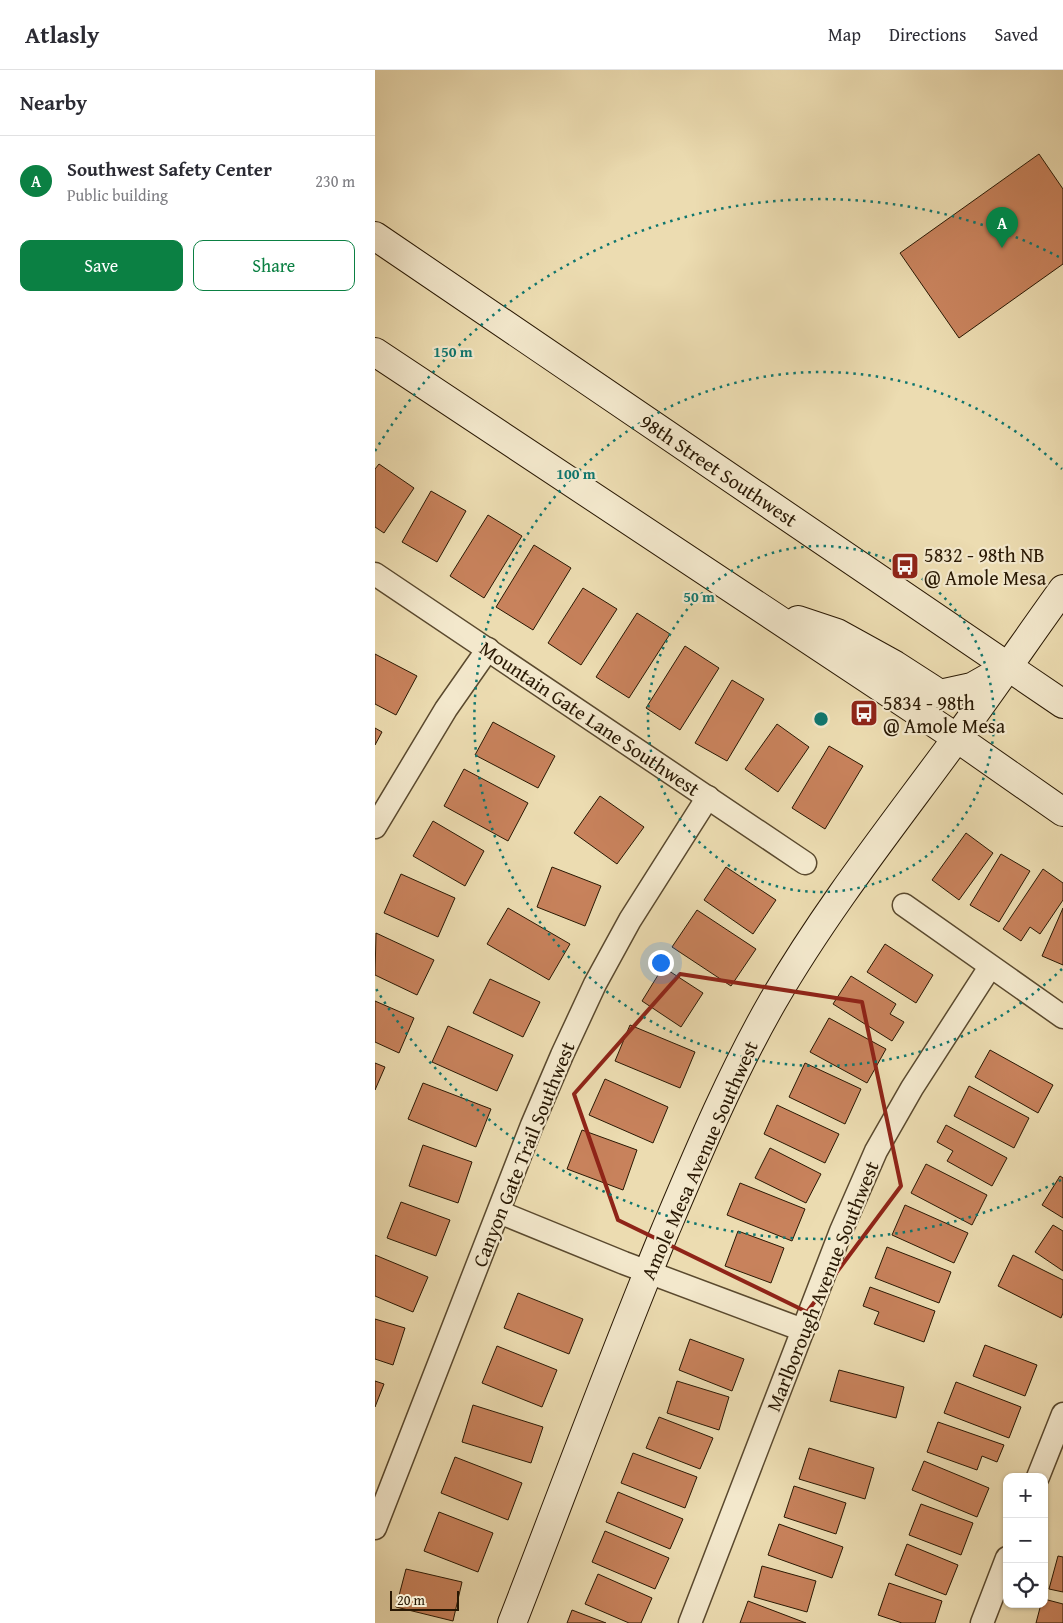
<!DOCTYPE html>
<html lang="en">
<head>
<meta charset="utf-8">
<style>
  :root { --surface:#fff; --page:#f7f7f7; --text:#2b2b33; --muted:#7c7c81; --line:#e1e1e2; --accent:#0b8043 }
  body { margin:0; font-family:"Gentium Book Plus",serif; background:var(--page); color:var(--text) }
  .controls { position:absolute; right:15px; bottom:15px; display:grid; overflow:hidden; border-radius:10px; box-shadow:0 1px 4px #0004 }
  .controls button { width:45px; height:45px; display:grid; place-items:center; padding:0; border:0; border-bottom:1px solid var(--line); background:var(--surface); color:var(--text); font:25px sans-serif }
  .scale { position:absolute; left:15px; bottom:12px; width:69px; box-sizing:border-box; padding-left:5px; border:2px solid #291803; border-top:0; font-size:14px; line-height:18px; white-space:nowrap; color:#291803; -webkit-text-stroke:4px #f3e8cc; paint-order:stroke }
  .you { position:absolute; left:285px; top:892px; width:18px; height:18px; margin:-12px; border:4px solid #fff; border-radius:50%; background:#1a73e8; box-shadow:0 0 0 8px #1a73e833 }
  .badge { display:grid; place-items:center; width:32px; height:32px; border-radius:50%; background:var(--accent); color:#fff; font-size:16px; font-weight:700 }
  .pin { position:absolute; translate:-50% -41px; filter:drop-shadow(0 1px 2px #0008) }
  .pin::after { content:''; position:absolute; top:26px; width:18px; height:15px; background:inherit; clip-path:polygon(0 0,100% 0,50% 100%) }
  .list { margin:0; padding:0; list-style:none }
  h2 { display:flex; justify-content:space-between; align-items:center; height:65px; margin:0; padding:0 20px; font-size:21px }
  h2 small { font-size:16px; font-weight:400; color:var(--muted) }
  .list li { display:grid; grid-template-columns:32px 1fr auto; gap:15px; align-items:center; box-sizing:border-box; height:90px; padding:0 20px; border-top:1px solid var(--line) }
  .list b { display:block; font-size:19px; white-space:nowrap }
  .list p { margin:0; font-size:16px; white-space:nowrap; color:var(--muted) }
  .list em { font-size:16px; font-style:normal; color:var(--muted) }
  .actions { display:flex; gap:10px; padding:15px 20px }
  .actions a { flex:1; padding:11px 0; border:1px solid var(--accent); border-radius:10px; text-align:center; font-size:18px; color:var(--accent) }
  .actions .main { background:var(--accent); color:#fff }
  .icon { flex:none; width:28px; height:28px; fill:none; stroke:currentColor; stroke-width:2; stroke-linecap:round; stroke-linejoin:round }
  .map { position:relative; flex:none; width:688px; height:1553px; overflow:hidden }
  header { display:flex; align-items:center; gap:30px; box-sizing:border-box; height:70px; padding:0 25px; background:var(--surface); border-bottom:1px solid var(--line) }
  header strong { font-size:24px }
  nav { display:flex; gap:28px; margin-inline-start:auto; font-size:18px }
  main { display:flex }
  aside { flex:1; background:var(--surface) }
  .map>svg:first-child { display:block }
</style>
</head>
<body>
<header>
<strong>Atlasly</strong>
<nav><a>Map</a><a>Directions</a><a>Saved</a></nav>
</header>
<main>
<aside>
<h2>Nearby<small></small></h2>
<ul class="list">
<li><span class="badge">A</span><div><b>Southwest Safety Center</b><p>Public building</p></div><em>230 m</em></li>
</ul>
<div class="actions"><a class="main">Save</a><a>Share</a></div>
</aside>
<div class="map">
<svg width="688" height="1553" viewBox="0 0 688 1553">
  <rect width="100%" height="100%" fill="#ecdcb1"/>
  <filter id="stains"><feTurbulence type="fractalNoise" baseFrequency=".004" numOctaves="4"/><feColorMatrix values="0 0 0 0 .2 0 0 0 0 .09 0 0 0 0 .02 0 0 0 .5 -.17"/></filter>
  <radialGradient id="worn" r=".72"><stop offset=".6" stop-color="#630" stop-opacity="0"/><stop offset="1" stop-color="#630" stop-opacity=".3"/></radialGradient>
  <g fill="#c8825c" stroke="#291803">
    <polygon points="664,84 688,119 688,194 584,268 525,183"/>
    <polygon points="4,394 39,418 9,463 0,457 0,399"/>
    <polygon points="56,421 91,441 62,492 27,472"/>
    <polygon points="113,445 147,466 109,528 75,506"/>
    <polygon points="159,475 196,498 158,560 121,537"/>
    <polygon points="522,487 539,498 536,503 519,491"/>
    <polygon points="208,518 242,539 206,595 173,573"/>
    <polygon points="262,543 295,564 254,628 221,607"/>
    <polygon points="310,576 344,598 305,660 271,638"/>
    <polygon points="0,584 42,606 21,645 0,634"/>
    <polygon points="357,610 389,629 352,691 320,673"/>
    <polygon points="118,652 180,686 163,718 100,685"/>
    <polygon points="402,654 434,677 403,722 370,699"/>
    <polygon points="0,658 7,662 0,675"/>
    <polygon points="454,676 488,696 450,759 417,738"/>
    <polygon points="89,699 153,733 133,771 69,736"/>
    <polygon points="225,726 269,757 242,794 199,763"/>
    <polygon points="58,751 109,781 90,816 38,786"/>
    <polygon points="591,763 618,783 584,830 557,810"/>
    <polygon points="626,784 655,801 624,852 595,835"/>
    <polygon points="177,797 226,816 210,856 162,837"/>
    <polygon points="351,797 401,830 378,864 329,830"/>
    <polygon points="668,799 688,813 688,830 665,864 655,857 646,871 628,859"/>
    <polygon points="26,804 80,828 63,867 9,843"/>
    <polygon points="133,838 195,874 174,910 112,874"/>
    <polygon points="688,838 688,895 667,886"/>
    <polygon points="322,840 381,879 356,916 297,877"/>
    <polygon points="1,863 59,890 42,925 0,905"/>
    <polygon points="510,874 558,905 541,933 492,902"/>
    <polygon points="288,897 328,923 306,957 267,931"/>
    <polygon points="476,906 521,934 515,944 529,952 517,971 458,934"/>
    <polygon points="115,909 165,932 148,967 98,943"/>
    <polygon points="0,931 39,948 24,983 0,972"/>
    <polygon points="454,948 511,979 492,1013 435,982"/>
    <polygon points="255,955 320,982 305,1018 240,991"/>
    <polygon points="73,956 138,985 122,1021 57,992"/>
    <polygon points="615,980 678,1015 663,1043 600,1007"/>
    <polygon points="0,993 10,997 0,1020"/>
    <polygon points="430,993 486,1019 470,1054 414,1027"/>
    <polygon points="230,1009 293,1037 278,1073 214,1045"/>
    <polygon points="48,1013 116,1039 101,1077 33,1049"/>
    <polygon points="594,1016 654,1048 639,1078 579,1046"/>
    <polygon points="402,1035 464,1064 450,1093 389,1064"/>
    <polygon points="571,1055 632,1088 617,1116 572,1091 578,1081 562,1072"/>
    <polygon points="207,1060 262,1080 248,1120 192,1099"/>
    <polygon points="48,1075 97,1092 83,1133 34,1116"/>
    <polygon points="395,1078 446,1104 431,1133 380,1108"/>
    <polygon points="551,1094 612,1125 597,1155 536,1123"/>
    <polygon points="685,1106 688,1108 688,1148 667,1135"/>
    <polygon points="365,1113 430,1139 417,1171 352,1145"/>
    <polygon points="26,1132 75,1150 61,1186 12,1168"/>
    <polygon points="530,1135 593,1163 579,1193 517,1165"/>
    <polygon points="678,1155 688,1161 688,1201 660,1182"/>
    <polygon points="363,1161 409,1178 396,1213 350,1196"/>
    <polygon points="512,1177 576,1202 564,1233 500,1208"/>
    <polygon points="0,1185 53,1207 38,1242 0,1226"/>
    <polygon points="638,1185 688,1210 688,1243 686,1248 623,1216"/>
    <polygon points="495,1217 560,1241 549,1272 499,1254 504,1242 488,1236"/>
    <polygon points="143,1223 208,1249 194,1284 129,1258"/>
    <polygon points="0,1249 30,1258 18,1295 0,1289"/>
    <polygon points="315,1269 369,1289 357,1321 304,1300"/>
    <polygon points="610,1275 662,1295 650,1326 598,1306"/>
    <polygon points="122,1276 182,1300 167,1337 107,1313"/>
    <polygon points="464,1300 529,1317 521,1348 455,1331"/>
    <polygon points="0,1311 9,1314 0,1337"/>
    <polygon points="302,1311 354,1327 344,1360 292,1343"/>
    <polygon points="581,1312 646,1337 634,1368 569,1343"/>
    <polygon points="98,1335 168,1357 156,1393 87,1372"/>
    <polygon points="284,1347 338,1368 325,1399 271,1378"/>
    <polygon points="563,1352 629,1375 622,1392 607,1386 602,1400 552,1382"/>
    <polygon points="434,1378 499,1398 490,1429 424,1409"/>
    <polygon points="258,1383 322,1407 310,1438 246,1413"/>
    <polygon points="80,1387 147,1413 133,1450 66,1423"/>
    <polygon points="549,1391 614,1418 602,1447 537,1420"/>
    <polygon points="419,1416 471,1433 461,1464 409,1447"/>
    <polygon points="243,1422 308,1449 295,1479 231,1452"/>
    <polygon points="546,1434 598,1453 586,1485 534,1465"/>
    <polygon points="64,1442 118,1463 103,1502 49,1481"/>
    <polygon points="404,1454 468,1477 457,1508 393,1485"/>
    <polygon points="230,1461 294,1488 280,1519 217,1492"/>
    <polygon points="532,1474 583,1495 571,1525 520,1505"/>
    <polygon points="683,1486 688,1487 688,1522 674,1519"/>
    <polygon points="387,1496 441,1511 432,1542 379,1527"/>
    <polygon points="31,1499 87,1512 78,1551 21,1537"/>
    <polygon points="223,1504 277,1528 266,1553 254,1553 210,1534"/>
    <polygon points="514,1513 567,1531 560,1553 527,1553 503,1545"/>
    <polygon points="669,1529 688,1534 688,1553 661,1553 666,1534 669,1534"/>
    <polygon points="373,1531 431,1553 365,1553"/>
    <polygon points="197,1540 231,1553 192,1553"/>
  </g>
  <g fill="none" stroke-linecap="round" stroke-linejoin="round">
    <defs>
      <g id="street">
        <polyline points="0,504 430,793"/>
        <polyline points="0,757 71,639 113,579"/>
        <polyline points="529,835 688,947"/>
        <polyline points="124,1142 249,1193 428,1260"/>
        <polyline points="663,1407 688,1344"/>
        <polyline points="0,1458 157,1055 187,985 220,914 255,850 333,727"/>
        <polyline points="315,1553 466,1161 501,1081 537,1018 615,897"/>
        <polyline points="607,1553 632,1488"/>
      </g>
      <g id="secondary">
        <polyline points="0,166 688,634"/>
        <polyline points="0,282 582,668 688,742"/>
        <polyline points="423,550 462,563 520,595 565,624 597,617 627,600"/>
        <path d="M 137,1553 C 188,1422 236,1291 290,1161 C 323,1083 356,1004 398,931 C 452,838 518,755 581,669 C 618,619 652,569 688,519"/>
      </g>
    </defs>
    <use href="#street" stroke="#5a492e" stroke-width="25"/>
    <use href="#secondary" stroke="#291803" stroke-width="30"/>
    <use href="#street" stroke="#f3e8cc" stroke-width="22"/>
    <use href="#secondary" stroke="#f3e8cc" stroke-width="28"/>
  </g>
  <path fill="none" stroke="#8f2418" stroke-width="4" stroke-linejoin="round" d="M 305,904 L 487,932 L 526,1116 L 432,1242 L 243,1150 L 199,1024 Z"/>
  <g fill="none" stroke="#0f766e" stroke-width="2.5" stroke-dasharray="2.5 5">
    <circle cx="446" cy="649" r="173"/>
    <path d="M687 899A347 347 0 1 1 687 399"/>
    <path d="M686 1110A520 520 0 0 1 0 917M0 381A520 520 0 0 1 686 188"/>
  </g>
  <defs>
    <symbol id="bus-square" viewBox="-11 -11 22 22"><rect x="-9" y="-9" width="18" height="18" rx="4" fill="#8f2418" stroke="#f3e8cc"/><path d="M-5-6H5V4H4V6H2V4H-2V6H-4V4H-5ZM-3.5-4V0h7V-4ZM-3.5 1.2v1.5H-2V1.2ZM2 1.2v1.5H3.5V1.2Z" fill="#fff"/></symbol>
  </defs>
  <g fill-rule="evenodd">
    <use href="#bus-square" x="514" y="480" width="32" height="32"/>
    <use href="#bus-square" x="473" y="627" width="32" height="32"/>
  </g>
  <g text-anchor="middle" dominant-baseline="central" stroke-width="4.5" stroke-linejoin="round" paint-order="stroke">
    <g font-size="20" fill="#291803" stroke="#f3e8cc">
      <text transform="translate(344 400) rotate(34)">98th Street Southwest</text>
      <text transform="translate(215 648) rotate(34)">Mountain Gate Lane Southwest</text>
      <text transform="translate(148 1084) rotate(-68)">Canyon Gate Trail Southwest</text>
      <text transform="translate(324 1090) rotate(-66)">Amole Mesa Avenue Southwest</text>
      <text transform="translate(447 1216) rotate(-68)">Marlborough Avenue Southwest</text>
    </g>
    <g font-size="20" fill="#291803" stroke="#f3e8cc" text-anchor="start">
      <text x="549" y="484">5832 - 98th NB<tspan x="549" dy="23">@ Amole Mesa</tspan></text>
      <text x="508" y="632">5834 - 98th<tspan x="508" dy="23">@ Amole Mesa</tspan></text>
    </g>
  </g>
  <circle cx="446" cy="649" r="8" fill="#0f766e" stroke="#f3e8cc" stroke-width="2.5"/>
  <g font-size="15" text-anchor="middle" font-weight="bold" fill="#0f766e" stroke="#f3e8cc" stroke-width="4.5" stroke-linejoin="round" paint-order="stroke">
    <text x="78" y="287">150 m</text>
    <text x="201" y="409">100 m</text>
    <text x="324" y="532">50 m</text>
  </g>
  <rect width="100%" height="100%" filter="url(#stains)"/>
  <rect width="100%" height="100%" fill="url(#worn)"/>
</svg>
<div class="controls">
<button>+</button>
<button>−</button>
<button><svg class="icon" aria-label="locate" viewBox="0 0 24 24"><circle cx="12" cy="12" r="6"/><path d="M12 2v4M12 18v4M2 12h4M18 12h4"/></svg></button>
</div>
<div class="scale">20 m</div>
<div class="you"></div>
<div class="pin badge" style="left:627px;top:178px">A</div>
</div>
</main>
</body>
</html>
